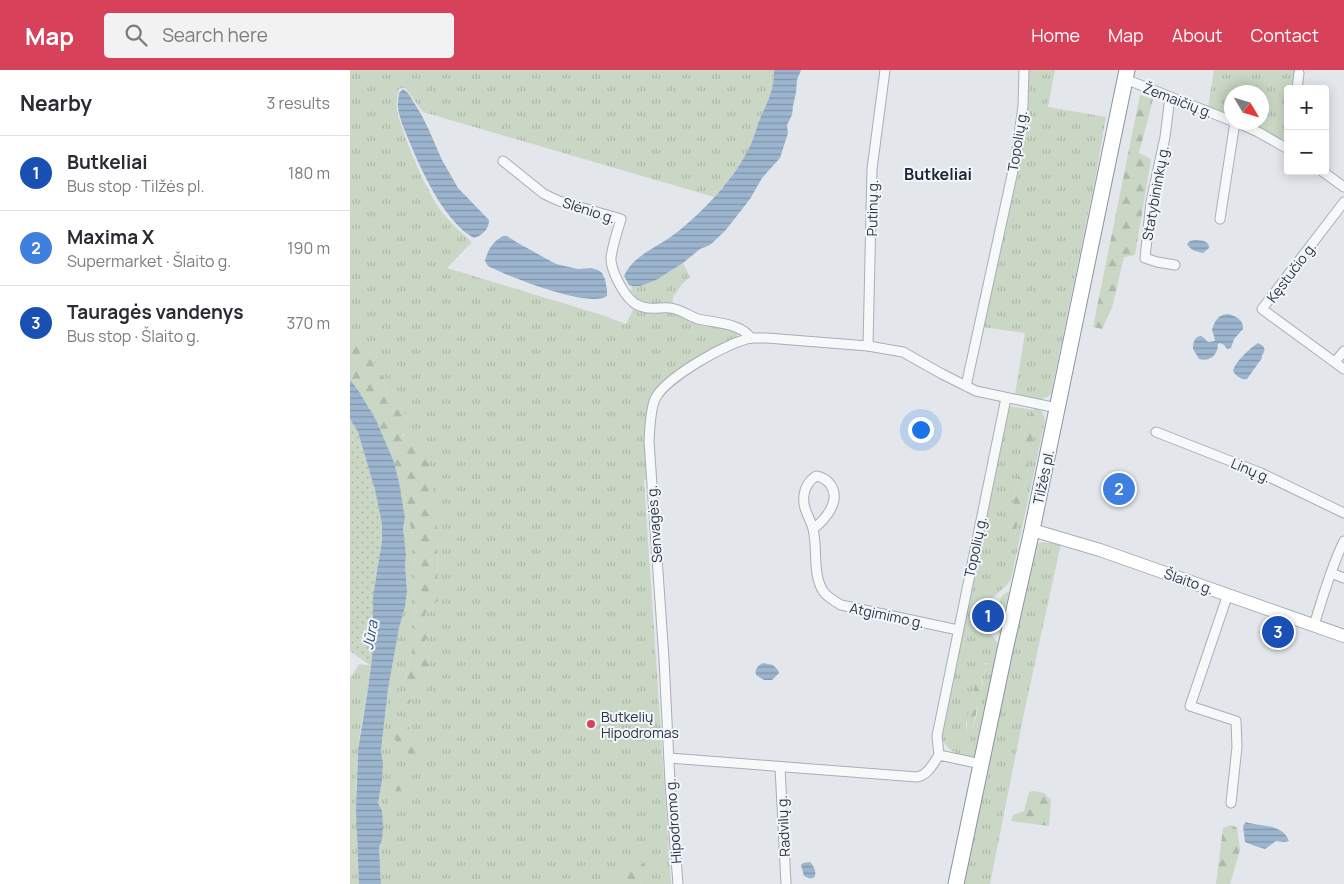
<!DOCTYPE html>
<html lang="en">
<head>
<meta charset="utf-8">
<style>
  :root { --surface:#fff; --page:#f2f2f3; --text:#2b2b33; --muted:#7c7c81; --line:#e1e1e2; --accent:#d8415a }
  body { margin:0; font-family:Manrope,sans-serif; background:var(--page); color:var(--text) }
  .controls { position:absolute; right:15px; top:15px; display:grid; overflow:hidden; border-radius:5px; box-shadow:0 2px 12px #0003 }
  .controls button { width:45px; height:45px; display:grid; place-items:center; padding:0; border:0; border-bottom:1px solid var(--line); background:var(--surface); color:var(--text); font:25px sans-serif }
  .compass { position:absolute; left:874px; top:15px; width:45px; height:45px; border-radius:50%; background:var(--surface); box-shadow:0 2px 12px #0003; rotate:128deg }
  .you { position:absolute; left:570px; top:359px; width:18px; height:18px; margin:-12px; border:4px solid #fff; border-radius:50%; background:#1a73e8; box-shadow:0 0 0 8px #1a73e833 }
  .badge { display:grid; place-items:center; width:32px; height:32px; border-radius:50%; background:var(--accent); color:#fff; font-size:16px; font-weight:700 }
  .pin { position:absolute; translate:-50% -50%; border:2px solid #fff; box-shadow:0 1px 5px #0006 }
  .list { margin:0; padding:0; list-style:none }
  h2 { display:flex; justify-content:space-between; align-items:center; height:65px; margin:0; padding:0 20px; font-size:21px }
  h2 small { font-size:16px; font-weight:400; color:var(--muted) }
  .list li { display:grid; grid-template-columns:32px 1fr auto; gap:15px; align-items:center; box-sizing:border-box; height:75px; padding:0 20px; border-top:1px solid var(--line) }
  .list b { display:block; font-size:19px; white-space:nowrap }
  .list p { margin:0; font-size:16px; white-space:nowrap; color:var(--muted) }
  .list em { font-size:16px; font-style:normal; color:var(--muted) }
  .icon { flex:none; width:28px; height:28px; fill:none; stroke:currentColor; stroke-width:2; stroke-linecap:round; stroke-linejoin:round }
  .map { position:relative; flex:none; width:994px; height:814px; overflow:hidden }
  header { display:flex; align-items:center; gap:30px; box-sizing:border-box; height:70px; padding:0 25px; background:var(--accent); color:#fff }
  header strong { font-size:24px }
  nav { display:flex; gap:28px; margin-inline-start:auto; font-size:18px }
  .search { width:350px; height:45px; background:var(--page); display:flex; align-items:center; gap:12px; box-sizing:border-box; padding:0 18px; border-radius:5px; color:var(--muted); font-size:19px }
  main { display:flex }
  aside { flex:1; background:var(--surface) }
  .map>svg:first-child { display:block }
</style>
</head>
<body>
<header>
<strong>Map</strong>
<div class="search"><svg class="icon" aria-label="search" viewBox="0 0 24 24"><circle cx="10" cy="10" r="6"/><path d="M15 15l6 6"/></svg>Search here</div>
<nav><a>Home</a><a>Map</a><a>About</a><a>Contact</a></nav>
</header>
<main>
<aside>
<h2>Nearby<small>3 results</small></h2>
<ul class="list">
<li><span class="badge" style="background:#1a4fb4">1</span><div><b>Butkeliai</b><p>Bus stop · Tilžės pl.</p></div><em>180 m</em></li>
<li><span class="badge" style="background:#3f7fe0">2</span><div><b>Maxima X</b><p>Supermarket · Šlaito g.</p></div><em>190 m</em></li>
<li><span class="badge" style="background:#1a4fb4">3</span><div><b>Tauragės vandenys</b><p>Bus stop · Šlaito g.</p></div><em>370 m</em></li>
</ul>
</aside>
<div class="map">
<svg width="994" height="814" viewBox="0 0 994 814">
  <defs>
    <pattern id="grass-tufts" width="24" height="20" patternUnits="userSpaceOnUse" patternTransform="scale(1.25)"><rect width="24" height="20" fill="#c9d7c4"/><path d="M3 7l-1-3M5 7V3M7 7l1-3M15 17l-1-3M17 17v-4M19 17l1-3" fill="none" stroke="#adb9aa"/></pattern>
    <pattern id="forest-firs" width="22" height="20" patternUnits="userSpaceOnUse" patternTransform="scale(1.25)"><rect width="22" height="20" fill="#c9d7c4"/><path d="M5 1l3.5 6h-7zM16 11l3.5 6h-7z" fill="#adb9aa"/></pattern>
    <pattern id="park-dots" width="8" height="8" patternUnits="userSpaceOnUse" patternTransform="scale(1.25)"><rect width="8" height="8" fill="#c9d7c4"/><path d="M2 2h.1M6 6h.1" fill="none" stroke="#adb9aa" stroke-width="1.8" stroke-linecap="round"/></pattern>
    <pattern id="water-rules" width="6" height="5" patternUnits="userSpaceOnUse" patternTransform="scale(1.25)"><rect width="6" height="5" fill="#9cb5ce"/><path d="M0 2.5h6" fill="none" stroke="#7f94a9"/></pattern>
  </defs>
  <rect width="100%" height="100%" fill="#e3e7ec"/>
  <g fill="url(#grass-tufts)" fill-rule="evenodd">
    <path d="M 0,0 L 424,0 C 424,21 417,32 409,51 C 406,60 403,68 400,77 C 391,95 378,111 364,127 L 73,42 L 55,18 L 52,18 L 49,19 C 47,25 46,32 47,38 C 47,46 51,53 53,61 C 62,85 72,109 85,132 C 94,147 109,161 122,172 L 97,198 L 252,245 L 276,254 L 288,230 L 281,221 L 282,216 C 302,214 316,204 333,193 L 340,207 L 333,213 L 323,227 L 322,243 L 351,252 L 382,259 L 388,263 L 387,267 L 337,294 L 319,306 L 312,314 L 296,365 L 296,409 L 294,410 L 321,814 L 290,814 L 295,806 L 268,806 L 272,814 L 31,814 L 29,777 L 32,770 L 32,741 L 28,733 L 32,711 L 33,694 L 31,680 L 38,619 L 49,558 L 55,537 L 57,521 L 55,495 L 56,485 L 53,458 L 55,448 L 60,454 L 63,465 L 65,499 L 64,573 L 55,608 L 69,615 C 82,602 79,589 74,572 L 80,565 L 73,550 L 76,543 L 88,531 L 87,460 L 64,368 L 56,367 L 52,363 L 56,347 L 38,327 L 32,305 L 4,263 L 0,264 Z"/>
    <path d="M 678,0 L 705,0 L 698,37 L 756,47 L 746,105 L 701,324 C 691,334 677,327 665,324 L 675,263 L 632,257 L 672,75 Z"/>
    <polygon points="864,0 953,0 943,19 938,19 938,46 933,71 896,53 912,52 912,22 882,22 881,46 858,38"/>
    <path d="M 659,336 L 684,340 L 685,337 C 692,340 694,344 695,351 L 661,509 L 657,515 L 641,529 L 637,546 L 630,546 L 628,554 L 634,556 L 648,573 L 625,687 C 611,690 596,679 591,667 L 652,364 ZM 681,343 L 688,354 L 685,361 L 664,471 L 654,472 L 664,430 L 675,361 ZM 633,593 L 637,593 L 637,599 L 632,607 L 633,613 L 629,628 L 627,644 L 620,669 L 618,683 L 615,671 L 617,666 L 616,653 L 623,640 L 623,636 L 621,631 L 623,623 L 625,621 L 625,615 L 631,594 Z"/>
    <polygon points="692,472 711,474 674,643 640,814 614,814 681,484 688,474"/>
    <polygon points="657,522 659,522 650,564 647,561 645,555 651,527"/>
    <path d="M 9,594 L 21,596 C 18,624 11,651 8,679 C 4,724 8,769 9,814 L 0,814 L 0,605 L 2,606 Z"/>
  </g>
  <g fill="url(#forest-firs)">
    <polygon points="790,25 803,29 789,83 801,89 785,185 774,187 762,238 752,259 743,257"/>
    <path d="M 4,263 L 16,279 L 32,305 L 38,327 L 55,344 L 56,350 L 52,363 L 54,366 L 66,369 L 77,388 L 80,403 L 87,460 L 88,531 L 76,543 L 73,550 L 81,557 L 80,565 L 74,572 C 79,589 82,602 69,616 L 61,616 L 55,609 L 64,573 L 65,499 L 63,465 L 60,454 L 55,448 L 49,412 L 44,392 L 26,350 L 8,320 L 0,310 L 0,264 Z"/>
    <polygon points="685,342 687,345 688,354 685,361 664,471 661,476 657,477 654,472 664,430 675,361 681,343"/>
    <path d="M 633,593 L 638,595 C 637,599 634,602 633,606 C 631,610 633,612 632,617 C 627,639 622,661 618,683 L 616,682 L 615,671 L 617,666 L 617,646 C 626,637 621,637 621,627 L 625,621 C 624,611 626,598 633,593 Z"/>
    <path d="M 59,627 L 61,630 C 59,636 55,637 50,638 L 46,634 L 48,628 Z"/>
    <polygon points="47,655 57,655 68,669 75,683 72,690 68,693 65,688 50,677 43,667"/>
    <polygon points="52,712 58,716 62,721 60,724 50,729 48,735 44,739 37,733 39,727 44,725 47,717"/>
    <polygon points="684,721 694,723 701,730 699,756 661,751 663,745 674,741 679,722"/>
    <polygon points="882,755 887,758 890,780 880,814 866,814 873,758"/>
    <polygon points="288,790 294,794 295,806 290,814 272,814 268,806 273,796"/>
  </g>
  <polygon fill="url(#park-dots)" points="0,349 8,362 25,420 32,454 32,471 23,526 23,578 21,596 0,581"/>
  <polygon fill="#c9d7c4" points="49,295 58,313 49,317 41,299"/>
  <g fill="url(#water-rules)">
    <path d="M 424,0 L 451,0 L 447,10 L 446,22 L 443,36 L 442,45 L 437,55 L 438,63 L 430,88 L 412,108 L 400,129 L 375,161 L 360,175 L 350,179 L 333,193 L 306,210 L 290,216 L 282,216 L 279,215 L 274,206 C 284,184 309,177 326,163 C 353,142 386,107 400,76 C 404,68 406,59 409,51 C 417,33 424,21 424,0 Z"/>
    <path d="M 53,19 L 58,23 L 71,44 L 78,58 L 92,90 L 108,118 L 139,150 C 139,159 133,165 124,168 C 96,153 74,106 62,78 C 57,65 50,52 48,38 C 47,33 49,28 49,23 Z"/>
    <path d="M 153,166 L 157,166 L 168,173 L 206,194 L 228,199 L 241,198 L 248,200 L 252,203 L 255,209 L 257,220 L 257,226 C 240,239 157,206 138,196 L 135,191 C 138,180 142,172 153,166 Z"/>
    <path d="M 844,170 C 851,170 859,170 859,178 L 853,183 C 847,182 840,180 837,174 L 840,171 Z"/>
    <path d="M 878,244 C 886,246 894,250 893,259 L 884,269 L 881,278 L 877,279 L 874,275 L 870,273 L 868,274 C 868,285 860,292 849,289 L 843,279 C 843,273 844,267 851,266 L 854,268 L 858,272 L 865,271 L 864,266 L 862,260 C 865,250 868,245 878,244 Z"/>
    <path d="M 908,273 C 914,276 917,279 912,285 L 912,288 L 897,309 C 891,310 886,306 883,301 C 885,292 900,278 908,273 Z"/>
    <polygon points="0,310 8,320 26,350 44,392 49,412 55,448 53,458 56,485 55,495 57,521 55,537 49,558 38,619 31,680 33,694 32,711 28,733 32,741 33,757 32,770 29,777 31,814 9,814 6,740 8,680 18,619 21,596 23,578 23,526 32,471 32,454 25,420 8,362 0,349"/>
    <path d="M 413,593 L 423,595 L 428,600 L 429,603 L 422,610 L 414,610 L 406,605 C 405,599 407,596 413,593 Z"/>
    <path d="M 896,752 C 910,757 932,753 939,771 L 934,772 L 926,771 L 915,779 L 905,776 L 895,772 L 893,756 Z"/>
    <path d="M 460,792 C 467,799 469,814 454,806 L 451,795 L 453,793 Z"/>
  </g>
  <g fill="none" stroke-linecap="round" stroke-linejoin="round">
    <defs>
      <g id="street">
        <polyline points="775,9 882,51"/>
        <polyline points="947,19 949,3"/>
        <polyline points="820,27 815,67 801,132 795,188 807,192 825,195"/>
        <polyline points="886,52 908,62 938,79"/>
        <path d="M 153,91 L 194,124 L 209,131 L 271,149 C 267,162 263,174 261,187 C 260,199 273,224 283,232 C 285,234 290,236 293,237 C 302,240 311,237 320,238 C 330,239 339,246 348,249 C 366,253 390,253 401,268"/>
        <polyline points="972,101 994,117"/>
        <polyline points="994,132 912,239 994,299"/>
        <polyline points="870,149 885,52"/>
        <polyline points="518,276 522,99 535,0"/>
        <polyline points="985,292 994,281"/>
        <polyline points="616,316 666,87 673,36 674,0"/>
        <polyline points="806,362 911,403 994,443"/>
        <path d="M 463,459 C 476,449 492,430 480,414 C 476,409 472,407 466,406 C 460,410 455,417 454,425 C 452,439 460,447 463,459 C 468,478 462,503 473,521 C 477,527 484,531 491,535 L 608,560"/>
        <polyline points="981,503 994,508"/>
        <polyline points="878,524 840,636 886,651 887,677 881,733"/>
        <path d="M 964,555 C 973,527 981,497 994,471"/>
        <polyline points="589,685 587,666 656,328"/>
        <path d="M 319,688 L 567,707 C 578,705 583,694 589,685 L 631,694"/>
        <polyline points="430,697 436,814"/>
        <path d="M 328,814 L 320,713 L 314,589 L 299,371 C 300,358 300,341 305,329 C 315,308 379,271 402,268 C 407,268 412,268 417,268 L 518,276 L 553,282 L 592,304 L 626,321 L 707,338"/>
      </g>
      <polyline id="secondary" points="682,460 750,480 994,566"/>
      <polyline id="highway" points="606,814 655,580 682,460 777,0"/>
    </defs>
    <use href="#street" stroke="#a7aeb7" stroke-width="11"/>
    <use href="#secondary" stroke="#a7aeb7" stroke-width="14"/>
    <use href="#highway" stroke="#8994a4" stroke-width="17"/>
    <use href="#street" stroke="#f6f8fa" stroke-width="9"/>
    <use href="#secondary" stroke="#fff" stroke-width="12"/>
    <use href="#highway" stroke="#fff" stroke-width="15"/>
  </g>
  <circle fill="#d8415a" stroke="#f3f6f9" stroke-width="2" cx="241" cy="654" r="5"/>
  <g text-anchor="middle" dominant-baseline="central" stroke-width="4" stroke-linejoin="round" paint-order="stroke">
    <g font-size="14" fill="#293446" stroke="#f3f6f9">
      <text transform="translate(828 30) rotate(21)">Žemaičių g.</text>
      <text transform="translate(667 71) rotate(-81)">Topolių g.</text>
      <text transform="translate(805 123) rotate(-80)">Statybininkų g.</text>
      <text transform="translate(522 138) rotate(-89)">Putinų g.</text>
      <text transform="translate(239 140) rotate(18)">Slėnio g.</text>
      <text transform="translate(941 202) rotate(-53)">Kęstučio g.</text>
      <text transform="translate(901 400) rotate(23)">Linų g.</text>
      <text transform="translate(693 407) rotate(-78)">Tilžės pl.</text>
      <text transform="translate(304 454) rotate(-94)">Senvagės g.</text>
      <text transform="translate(625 477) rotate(-78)">Topolių g.</text>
      <text transform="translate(839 511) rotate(19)">Šlaito g.</text>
      <text transform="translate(537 545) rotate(12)">Atgimimo g.</text>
      <text transform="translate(323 751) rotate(-94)">Hipodromo g.</text>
      <text transform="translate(433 756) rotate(-93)">Radvilų g.</text>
    </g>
    <g font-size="14" fill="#293446" stroke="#f3f6f9" text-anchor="start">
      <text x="251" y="646">Butkelių<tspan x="251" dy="16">Hipodromas</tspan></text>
    </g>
    <g font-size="15" font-style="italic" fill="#30547d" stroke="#f3f6f9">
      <text transform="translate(20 565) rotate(-80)">Jūra</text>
    </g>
    <g font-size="16" font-weight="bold" fill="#1b2537" stroke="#f3f6f9">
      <text x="588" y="104">Butkeliai</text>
    </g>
  </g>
</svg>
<div class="controls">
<button>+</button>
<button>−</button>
</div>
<svg class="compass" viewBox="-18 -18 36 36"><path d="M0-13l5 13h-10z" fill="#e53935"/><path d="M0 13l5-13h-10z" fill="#7c7c81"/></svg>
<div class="you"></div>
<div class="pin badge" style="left:638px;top:546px;background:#1a4fb4">1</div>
<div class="pin badge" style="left:769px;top:419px;background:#3f7fe0">2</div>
<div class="pin badge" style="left:928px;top:562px;background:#1a4fb4">3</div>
</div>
</main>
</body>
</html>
